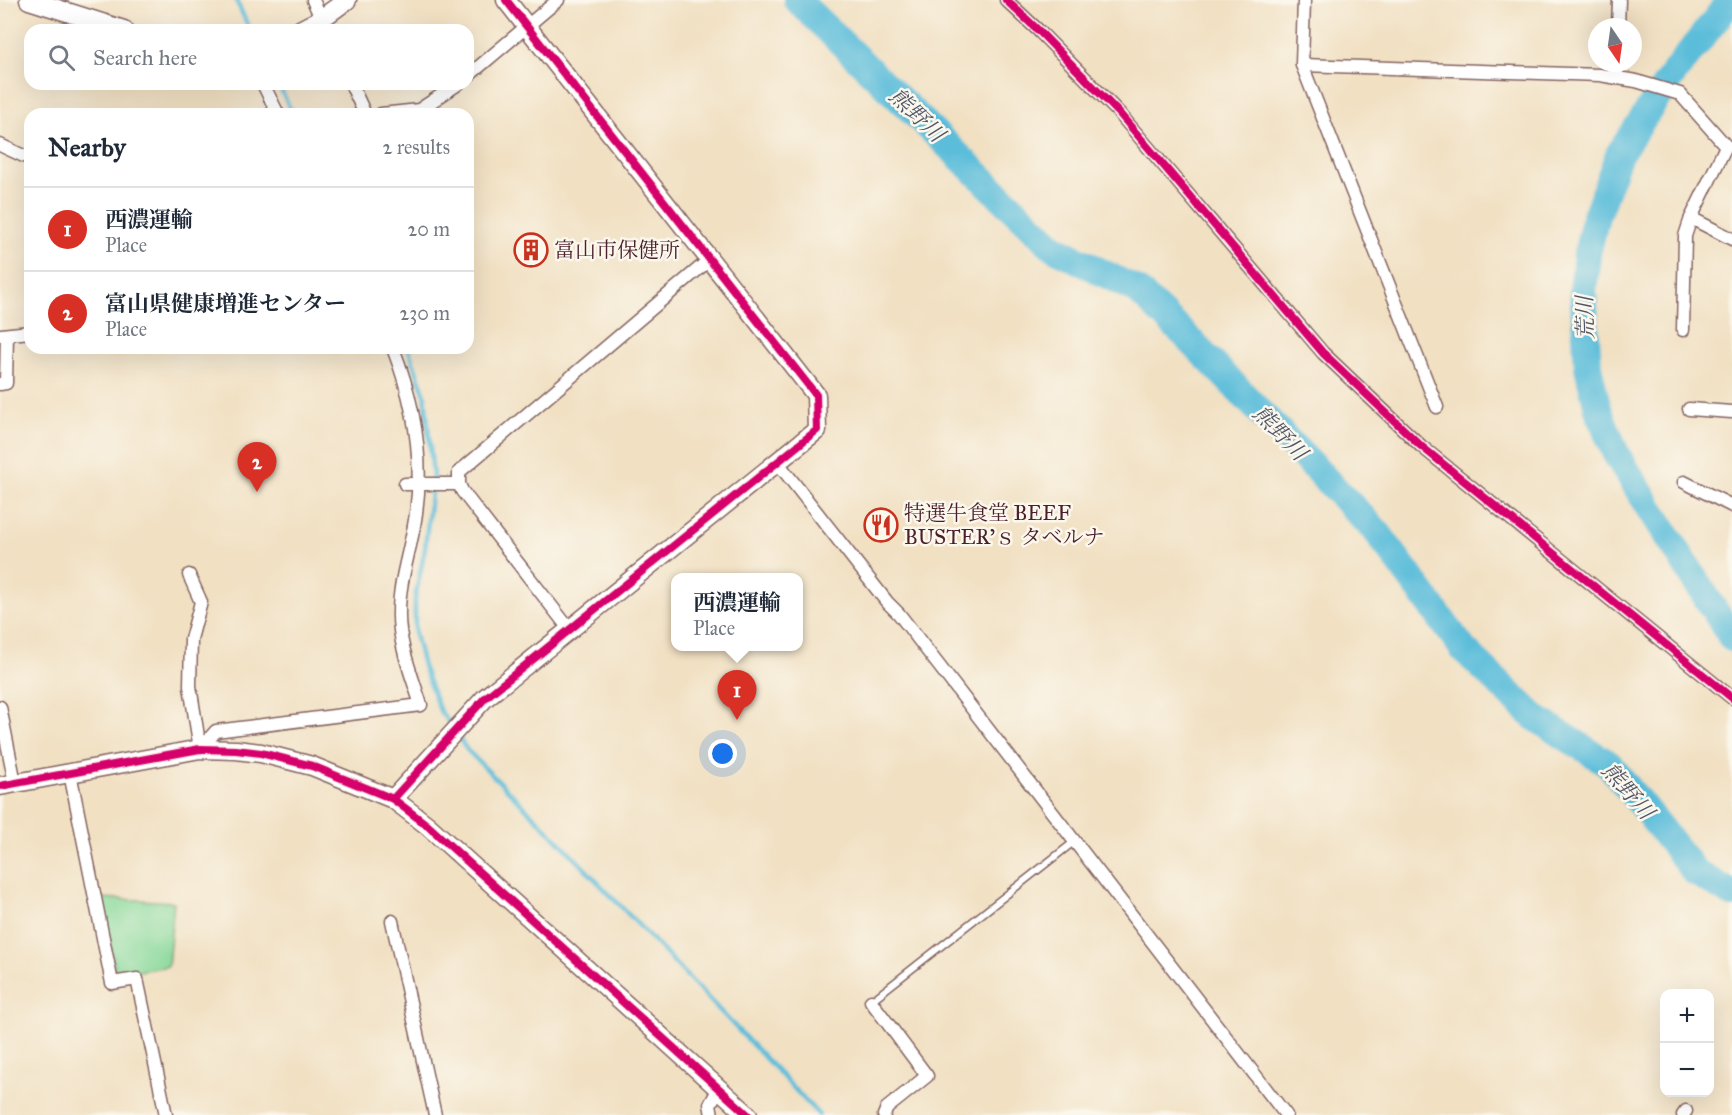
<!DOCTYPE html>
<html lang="en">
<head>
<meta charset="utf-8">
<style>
  :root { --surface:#fff; --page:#f2f2f3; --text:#1f2937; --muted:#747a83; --line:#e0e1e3; --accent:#d93025 }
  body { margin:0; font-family:"IM FELL Great Primer","Noto Serif JP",serif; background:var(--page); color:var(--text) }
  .controls { position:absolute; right:18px; bottom:18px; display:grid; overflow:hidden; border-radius:12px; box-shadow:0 6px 24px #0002 }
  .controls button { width:54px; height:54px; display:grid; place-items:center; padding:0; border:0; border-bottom:2px solid var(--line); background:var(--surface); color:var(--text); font:30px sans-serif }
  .compass { position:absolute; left:1588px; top:18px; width:54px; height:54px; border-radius:50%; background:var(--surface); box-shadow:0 6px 24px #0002; rotate:167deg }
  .you { position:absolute; left:723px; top:754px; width:21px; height:21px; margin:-15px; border:4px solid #fff; border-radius:50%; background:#1a73e8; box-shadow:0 0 0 9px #1a73e833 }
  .badge { display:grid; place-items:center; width:39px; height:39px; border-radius:50%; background:var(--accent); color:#fff; font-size:20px; font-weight:700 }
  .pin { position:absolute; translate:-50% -50px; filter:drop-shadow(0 2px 3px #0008) }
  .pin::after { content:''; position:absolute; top:32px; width:21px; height:18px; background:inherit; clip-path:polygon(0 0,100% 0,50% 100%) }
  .popup { position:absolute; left:671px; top:573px; width:132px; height:78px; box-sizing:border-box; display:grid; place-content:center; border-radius:12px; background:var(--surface); filter:drop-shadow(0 2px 4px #0005); font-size:20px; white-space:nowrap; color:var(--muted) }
  .popup b { font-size:22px; color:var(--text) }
  .popup::after { content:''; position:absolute; left:50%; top:100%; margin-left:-12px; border:12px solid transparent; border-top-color:var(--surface) }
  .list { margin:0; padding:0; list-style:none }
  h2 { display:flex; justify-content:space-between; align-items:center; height:78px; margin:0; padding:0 24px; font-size:26px }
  h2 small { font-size:20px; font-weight:400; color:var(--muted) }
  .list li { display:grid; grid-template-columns:39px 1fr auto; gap:18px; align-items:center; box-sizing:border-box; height:84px; padding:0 24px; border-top:2px solid var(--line) }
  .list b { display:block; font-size:22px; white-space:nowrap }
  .list p { margin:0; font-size:20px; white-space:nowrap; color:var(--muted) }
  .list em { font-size:20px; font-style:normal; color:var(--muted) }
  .icon { flex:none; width:33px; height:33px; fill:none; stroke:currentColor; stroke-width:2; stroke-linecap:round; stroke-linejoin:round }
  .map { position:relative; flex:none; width:1732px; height:1115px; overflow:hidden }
  .search { position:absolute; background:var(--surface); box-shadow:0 6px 24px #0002; left:24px; top:24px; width:450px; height:66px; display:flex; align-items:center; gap:15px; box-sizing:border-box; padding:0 21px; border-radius:18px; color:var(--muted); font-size:22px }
  .panel { position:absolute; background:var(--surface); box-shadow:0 6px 24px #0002; left:24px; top:108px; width:450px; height:246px; border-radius:18px }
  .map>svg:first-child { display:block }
</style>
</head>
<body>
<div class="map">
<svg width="1732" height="1115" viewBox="0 0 1732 1115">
  <rect width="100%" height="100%" fill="#fbf7ec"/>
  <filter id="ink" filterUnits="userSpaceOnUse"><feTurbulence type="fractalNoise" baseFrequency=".0167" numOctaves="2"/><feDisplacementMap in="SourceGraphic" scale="12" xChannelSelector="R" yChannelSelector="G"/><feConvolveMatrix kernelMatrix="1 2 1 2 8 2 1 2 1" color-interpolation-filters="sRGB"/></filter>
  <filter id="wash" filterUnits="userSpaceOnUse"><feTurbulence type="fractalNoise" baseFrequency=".008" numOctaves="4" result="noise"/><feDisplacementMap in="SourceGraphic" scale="24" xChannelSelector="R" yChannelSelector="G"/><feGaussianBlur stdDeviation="1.35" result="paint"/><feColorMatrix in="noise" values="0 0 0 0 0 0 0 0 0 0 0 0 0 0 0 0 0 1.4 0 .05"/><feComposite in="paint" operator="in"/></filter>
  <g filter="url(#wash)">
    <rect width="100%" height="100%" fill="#f1e0c2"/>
    <polygon fill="#86d899" stroke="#687c62" stroke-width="1.5" points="101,898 174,902 168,966 116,975"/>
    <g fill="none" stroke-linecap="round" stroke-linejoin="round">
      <g stroke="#5cbdda" stroke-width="4.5">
        <polyline points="236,0 250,30"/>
        <polyline points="278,84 293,114"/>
        <polyline points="408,348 425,395 433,476 425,548 415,598 415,634 423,666 440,711 453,728"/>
        <polyline points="457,735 467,750 554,836 819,1115"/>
      </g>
      <g stroke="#5cbdda" stroke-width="28">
        <polyline points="797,0 1053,247 1138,291 1186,336 1377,532 1464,650 1534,717 1609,764 1695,872 1732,894"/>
        <polyline points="1731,0 1673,74 1619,154 1596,216 1587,254 1583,291 1588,367 1598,409 1616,454 1732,638"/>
      </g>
    </g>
  </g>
  <g filter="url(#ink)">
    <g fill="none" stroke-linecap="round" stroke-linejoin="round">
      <defs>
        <polyline id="lane" points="871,1001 1075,841"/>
        <g id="street">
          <polyline points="313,0 326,30"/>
          <polyline points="1006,0 1040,32 1119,113 1323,353 1421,446 1732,698"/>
          <polyline points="1304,0 1302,65 1437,407"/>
          <polyline points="1618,27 1619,0"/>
          <polyline points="1302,65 1600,75 1636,81 1680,94 1726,146"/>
          <polyline points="468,76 558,0"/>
          <polyline points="1617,78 1617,63"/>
          <polyline points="263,84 278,114"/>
          <polyline points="351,84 365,114"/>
          <polyline points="381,114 419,110 458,84"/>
          <polyline points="0,145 30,159"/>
          <polyline points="1726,146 1691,218 1732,239"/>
          <polyline points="1683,330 1685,236 1691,218"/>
          <polyline points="1,335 30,332"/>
          <polyline points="0,384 6,383 7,335"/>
          <polyline points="1689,409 1732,412"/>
          <polyline points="778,463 887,602 899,614 1286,1115"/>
          <polyline points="1684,482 1732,506"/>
          <polyline points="405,484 459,484"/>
          <polyline points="189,575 201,602 191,639 190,686 200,749"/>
          <polyline points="570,630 462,491 459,484 459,472 709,260"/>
          <polyline points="0,707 15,783"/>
          <path d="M 200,749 L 216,731 L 421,705 C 412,676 398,643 399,612 C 399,579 412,546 416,513 C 424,456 414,402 393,348"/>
          <polyline points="70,773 112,983 137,979 166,1115"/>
          <polyline points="392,921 435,1115"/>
          <polyline points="871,1001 927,1076 887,1108 884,1115"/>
          <polyline points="712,1115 710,1104 719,1089"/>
          <polyline points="1683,1115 1686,1111"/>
        </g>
        <g id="secondary">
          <polyline points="29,0 124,30"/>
          <polyline points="300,30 321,19 347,0"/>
          <polyline points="0,786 200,749 236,750 261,753 312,766 393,799 427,825 748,1115"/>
          <polyline points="393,799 485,698 817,430 816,395 506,0"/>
        </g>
      </defs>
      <use href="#lane" stroke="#846360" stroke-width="9"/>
      <use href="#street" stroke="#846360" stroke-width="15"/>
      <use href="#secondary" stroke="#846360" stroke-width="21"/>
      <use href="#lane" stroke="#fff" stroke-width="6"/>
      <use href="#street" stroke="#fff" stroke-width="12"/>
      <use href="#secondary" stroke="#fff" stroke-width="18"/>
      <defs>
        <g id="cycleway">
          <polyline points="1006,0 1040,32 1119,113 1323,353 1421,446 1732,698"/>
          <polyline points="0,786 200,749 236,750 261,753 312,766 393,799 427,825 748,1115"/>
          <polyline points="393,799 485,698 817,430 816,395 506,0"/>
        </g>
      </defs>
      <use href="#cycleway" stroke="#fbf7ec" stroke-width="11"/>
      <use href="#cycleway" stroke="#d6006c" stroke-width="8"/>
    </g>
  </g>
  <defs>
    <symbol id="building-ring" viewBox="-11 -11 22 22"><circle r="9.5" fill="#fbf7ec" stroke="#c8321e" stroke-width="1.5"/><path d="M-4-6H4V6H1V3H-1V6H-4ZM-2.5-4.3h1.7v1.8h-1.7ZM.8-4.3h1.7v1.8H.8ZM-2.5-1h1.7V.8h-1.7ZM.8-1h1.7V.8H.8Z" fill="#c8321e"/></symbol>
    <symbol id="restaurant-ring" viewBox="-11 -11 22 22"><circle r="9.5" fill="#fbf7ec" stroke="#c8321e" stroke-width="1.5"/><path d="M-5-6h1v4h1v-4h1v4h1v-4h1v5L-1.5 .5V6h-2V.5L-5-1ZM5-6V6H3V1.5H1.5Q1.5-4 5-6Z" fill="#c8321e"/></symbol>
  </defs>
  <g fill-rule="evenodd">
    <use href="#building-ring" x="512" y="231" width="38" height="38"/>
    <use href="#restaurant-ring" x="862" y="506" width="38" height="38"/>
  </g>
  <g text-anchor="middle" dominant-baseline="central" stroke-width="5" stroke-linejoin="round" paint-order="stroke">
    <g font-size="21" fill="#4a1f2b" stroke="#fbf7ec" text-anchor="start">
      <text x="554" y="250">富山市保健所</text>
      <text x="904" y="513">特選牛食堂 BEEF<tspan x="904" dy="24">BUSTER'ｓ タベルナ</tspan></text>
    </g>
    <g font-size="22" font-style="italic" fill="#505668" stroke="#fbf7ec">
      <text transform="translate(917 115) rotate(44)">熊野川</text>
      <text transform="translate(1585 318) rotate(-92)">荒川</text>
      <text transform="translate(1280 433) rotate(46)">熊野川</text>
      <text transform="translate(1628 791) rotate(49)">熊野川</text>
    </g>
  </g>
</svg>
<div class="controls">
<button>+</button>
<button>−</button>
</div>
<svg class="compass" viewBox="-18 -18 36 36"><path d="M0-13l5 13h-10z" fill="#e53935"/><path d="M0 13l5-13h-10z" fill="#747a83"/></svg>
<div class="you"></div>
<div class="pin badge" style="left:737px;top:720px">1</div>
<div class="popup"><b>西濃運輸</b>Place</div>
<div class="pin badge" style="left:257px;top:492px">2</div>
<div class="search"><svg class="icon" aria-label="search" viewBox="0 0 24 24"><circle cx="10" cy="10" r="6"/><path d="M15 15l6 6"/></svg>Search here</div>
<section class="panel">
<h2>Nearby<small>2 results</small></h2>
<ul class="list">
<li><span class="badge">1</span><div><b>西濃運輸</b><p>Place</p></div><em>20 m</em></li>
<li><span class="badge">2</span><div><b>富山県健康増進センター</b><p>Place</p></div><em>230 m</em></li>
</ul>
</section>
</div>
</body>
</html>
